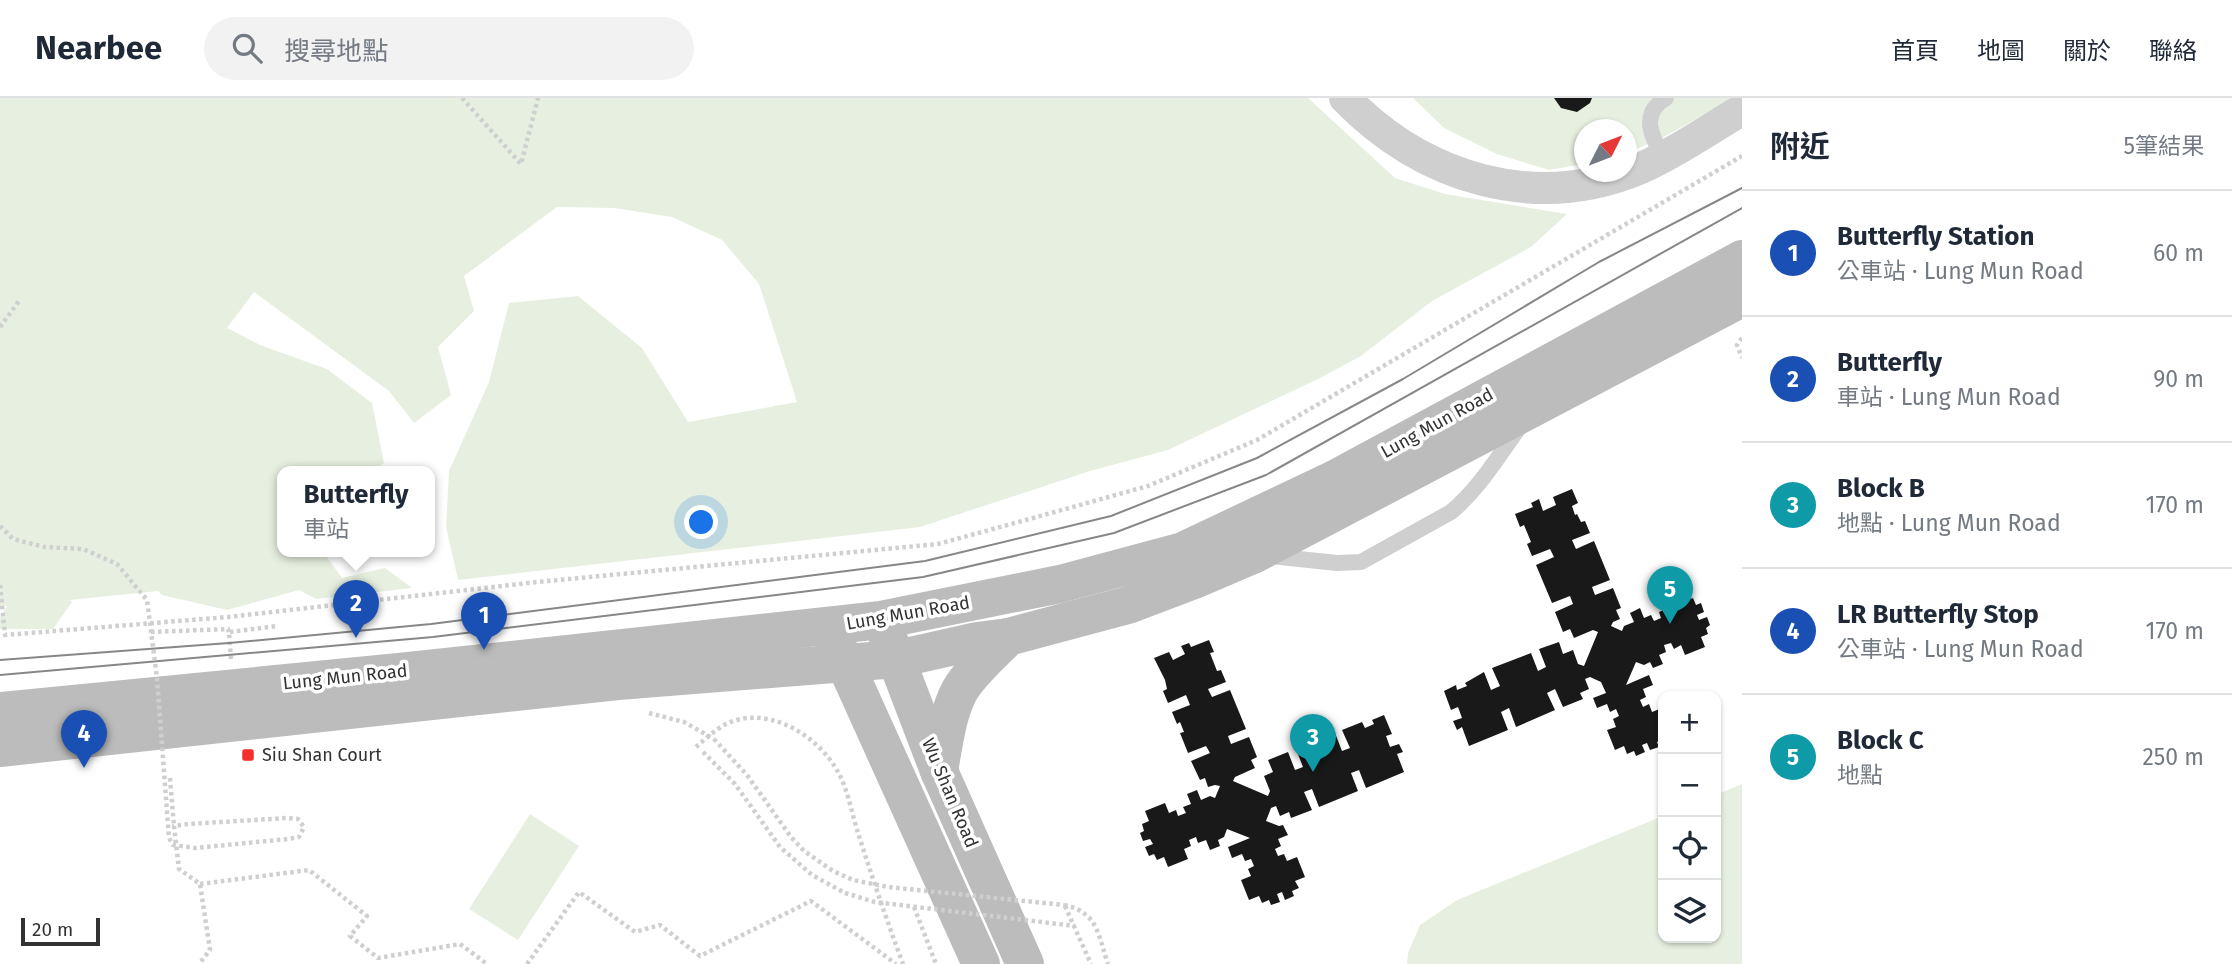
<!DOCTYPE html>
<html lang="zh-TW">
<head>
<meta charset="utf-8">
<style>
  :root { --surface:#fff; --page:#f2f2f3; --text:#1f2937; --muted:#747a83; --line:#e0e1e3; --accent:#ea580c }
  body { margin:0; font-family:"Fira Sans","Noto Sans TC",sans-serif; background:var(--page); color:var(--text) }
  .controls { position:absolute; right:21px; bottom:21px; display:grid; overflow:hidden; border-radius:14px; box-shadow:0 2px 5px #0004 }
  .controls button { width:63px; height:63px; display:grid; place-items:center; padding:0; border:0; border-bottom:2px solid var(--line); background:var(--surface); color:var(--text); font:35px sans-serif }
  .compass { position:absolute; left:1574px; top:21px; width:63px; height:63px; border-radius:50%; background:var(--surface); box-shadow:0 2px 5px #0004; rotate:48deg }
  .scale { position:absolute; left:21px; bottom:18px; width:79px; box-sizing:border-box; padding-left:7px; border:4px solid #323232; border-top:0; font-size:19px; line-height:24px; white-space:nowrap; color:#323232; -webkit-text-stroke:5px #fff; paint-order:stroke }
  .you { position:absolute; left:702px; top:425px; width:24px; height:24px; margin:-18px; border:5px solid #fff; border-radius:50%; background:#1a73e8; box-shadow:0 0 0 10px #1a73e833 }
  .badge { display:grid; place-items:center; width:46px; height:46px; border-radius:50%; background:var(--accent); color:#fff; font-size:23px; font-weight:700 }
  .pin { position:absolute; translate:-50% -58px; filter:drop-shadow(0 2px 4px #0008) }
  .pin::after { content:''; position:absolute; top:37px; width:24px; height:21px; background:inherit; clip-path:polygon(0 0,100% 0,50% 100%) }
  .popup { position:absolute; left:277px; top:368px; width:158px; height:91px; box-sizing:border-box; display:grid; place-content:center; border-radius:14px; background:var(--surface); filter:drop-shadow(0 2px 5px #0005); font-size:23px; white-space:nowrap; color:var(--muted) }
  .popup b { font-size:26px; color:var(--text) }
  .popup::after { content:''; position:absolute; left:50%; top:100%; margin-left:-14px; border:14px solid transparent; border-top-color:var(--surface) }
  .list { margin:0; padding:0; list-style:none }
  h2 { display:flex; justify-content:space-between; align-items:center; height:91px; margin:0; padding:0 28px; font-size:30px }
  h2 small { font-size:23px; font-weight:400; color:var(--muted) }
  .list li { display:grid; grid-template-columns:46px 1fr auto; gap:21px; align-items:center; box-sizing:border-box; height:126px; padding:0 28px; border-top:2px solid var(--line) }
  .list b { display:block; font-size:26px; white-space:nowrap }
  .list p { margin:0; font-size:23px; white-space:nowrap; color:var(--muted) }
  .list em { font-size:23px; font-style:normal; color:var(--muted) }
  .icon { flex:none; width:38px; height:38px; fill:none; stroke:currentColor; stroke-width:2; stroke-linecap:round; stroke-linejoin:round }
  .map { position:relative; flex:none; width:1742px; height:866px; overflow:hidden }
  header { display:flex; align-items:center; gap:42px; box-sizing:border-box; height:98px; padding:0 35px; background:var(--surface); border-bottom:2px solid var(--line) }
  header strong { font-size:33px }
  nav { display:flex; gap:38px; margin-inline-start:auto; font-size:24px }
  .search { width:490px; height:63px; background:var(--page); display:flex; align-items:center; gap:18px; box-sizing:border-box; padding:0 24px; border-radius:38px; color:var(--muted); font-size:26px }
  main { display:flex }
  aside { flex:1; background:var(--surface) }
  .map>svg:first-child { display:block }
</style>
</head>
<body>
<header>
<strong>Nearbee</strong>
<div class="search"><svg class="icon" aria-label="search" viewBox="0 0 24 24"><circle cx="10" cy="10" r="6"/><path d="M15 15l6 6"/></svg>搜尋地點</div>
<nav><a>首頁</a><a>地圖</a><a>關於</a><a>聯絡</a></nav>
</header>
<main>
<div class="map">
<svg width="1742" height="866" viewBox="0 0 1742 866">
  <rect width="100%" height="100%" fill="#fff"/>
  <g fill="#e7f0e0">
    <polygon points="0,0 1308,0 1395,80 1445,96 1567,116 1531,149 1432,203 1361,258 1320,280 1168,352 1090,373 920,429 458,482 446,429 449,373 489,284 509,205 578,198 642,250 688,324 797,304 759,186 722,142 672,119 614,110 557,109 464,178 474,213 438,249 451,297 414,325 389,293 254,194 227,230 260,247 327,271 372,305 384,365 370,374 282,374 282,454 323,454 342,480 385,470 412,490 316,501 299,492 227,512 162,497 158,493 70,502 72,504 53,531 0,531 0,519 7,508 0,508"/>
    <polygon points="1413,0 1733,0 1662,40 1627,55 1626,32 1584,32 1584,66 1549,72 1497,56 1444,30"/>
    <polygon points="1742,686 1742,866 1407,866 1408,855 1420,827 1457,802 1663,718 1663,840 1716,840 1716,697"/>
    <polygon points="530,716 579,748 518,842 469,811"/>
  </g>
  <g fill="#191919">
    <polygon points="1554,0 1592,0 1590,5 1577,14 1561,10"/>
    <polygon points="1572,391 1578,405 1572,408 1575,417 1577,416 1581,424 1585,423 1590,435 1572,442 1576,451 1594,443 1610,482 1592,489 1595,497 1613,490 1621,510 1616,512 1620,521 1613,524 1611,528 1622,533 1624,528 1634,524 1630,515 1640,510 1644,520 1651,517 1654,523 1661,520 1659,514 1666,511 1662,502 1681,493 1685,503 1693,500 1696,507 1701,505 1704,514 1697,517 1699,522 1707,519 1710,527 1706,530 1708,536 1701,539 1705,549 1685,557 1681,547 1674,551 1671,545 1664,547 1666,554 1659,557 1663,566 1653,570 1650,564 1644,567 1636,564 1626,587 1649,577 1653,587 1643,591 1646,599 1640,602 1643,609 1649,606 1652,614 1662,610 1663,613 1663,632 1661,633 1663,641 1657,644 1659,649 1650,652 1647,645 1642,647 1645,654 1636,658 1634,653 1627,656 1624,648 1615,652 1607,632 1616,629 1613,621 1619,618 1616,611 1610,614 1607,606 1597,610 1593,600 1606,595 1601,584 1590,579 1585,581 1589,591 1580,595 1583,601 1563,609 1555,591 1547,595 1555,612 1516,629 1509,610 1501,614 1508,632 1469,648 1462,629 1457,632 1453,623 1462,620 1458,609 1451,612 1444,593 1456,587 1457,592 1467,588 1465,585 1484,574 1491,592 1500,588 1492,570 1531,555 1538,573 1546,569 1539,551 1559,544 1563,556 1573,552 1578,566 1584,568 1598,534 1593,532 1574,540 1570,531 1563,534 1555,514 1573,506 1570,498 1552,505 1536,467 1554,459 1550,451 1532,458 1527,446 1531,444 1524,427 1520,429 1515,416 1533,409 1531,405 1539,401 1543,413 1556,407 1553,399"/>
    <polygon points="1209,542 1214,554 1210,555 1217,573 1221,572 1226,584 1208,591 1212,599 1230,592 1246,631 1228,638 1231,646 1249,639 1257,659 1251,662 1255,670 1235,679 1233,683 1268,698 1270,693 1264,678 1273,674 1268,662 1288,654 1295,672 1303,669 1296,651 1335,635 1342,653 1350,650 1342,632 1362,624 1365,630 1374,626 1372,622 1384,617 1392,636 1386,638 1390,649 1399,646 1403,654 1397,656 1404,674 1366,690 1359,672 1351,675 1358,693 1319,709 1312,691 1304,694 1312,712 1291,720 1289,714 1280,718 1276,708 1271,710 1266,723 1279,728 1283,727 1288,737 1278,741 1281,748 1275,751 1278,758 1284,756 1287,763 1297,759 1305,779 1295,783 1299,790 1292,793 1294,798 1285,802 1282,794 1277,796 1280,804 1271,807 1269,802 1262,805 1259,798 1249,802 1241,782 1251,778 1248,771 1254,768 1251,761 1245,763 1242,756 1232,760 1228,749 1250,740 1227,731 1224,739 1218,742 1220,748 1210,752 1206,742 1198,745 1196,739 1189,742 1191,748 1184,751 1188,761 1168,769 1164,759 1157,762 1154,756 1149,758 1145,749 1153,746 1150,741 1143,743 1140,735 1144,733 1142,726 1149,723 1145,713 1165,705 1169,715 1176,712 1178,718 1186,715 1183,709 1191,706 1187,696 1197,692 1201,702 1210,698 1215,700 1220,688 1215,687 1208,689 1205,680 1200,682 1191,663 1210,655 1206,648 1188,655 1180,635 1184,634 1180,624 1177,626 1172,614 1190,607 1186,597 1168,605 1163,593 1167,591 1165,582 1154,560 1169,554 1173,562 1185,556 1181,548 1189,545 1191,549"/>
  </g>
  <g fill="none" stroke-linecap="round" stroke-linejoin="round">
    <g stroke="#cfcfcf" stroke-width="4.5" stroke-dasharray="3.5 3.5" stroke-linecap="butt">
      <polyline points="462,0 521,66 538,0"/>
      <polyline points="0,229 19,203"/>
      <polyline points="1742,240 1737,247 1742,260"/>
      <polyline points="0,487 5,537 228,519 537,484 938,446 1044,417 1148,388 1257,342 1742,58"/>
      <polyline points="151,534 228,531 229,534"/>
      <polyline points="231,561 229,534 278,528"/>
      <polyline points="649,615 684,624 714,641"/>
      <path d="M 696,649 C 705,641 715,632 726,626 C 767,606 818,637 838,674 C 848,692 852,716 858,735 C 872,779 887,823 903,866"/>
      <polyline points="703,654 735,686 780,749 812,777 845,795"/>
      <polyline points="170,680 174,728"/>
      <polyline points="188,726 174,728 179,771 200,786 210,852 199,866"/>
      <polyline points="200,786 309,772 367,818 350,838 378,860 460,846 487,866"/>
      <path d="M 1064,807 C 1098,814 1098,837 1108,866"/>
      <polyline points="1065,808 1091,866"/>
      <polyline points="914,809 936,866"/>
      <polyline points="527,866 579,794 635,834 660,827 700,858 811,803 896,866"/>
    </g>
    <g stroke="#cfcfcf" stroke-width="16">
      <path d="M 1662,58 C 1651,36 1640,16 1666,0"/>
      <path d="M 1270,458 L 1337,465 L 1361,464 L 1451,414 C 1480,390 1499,357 1521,327"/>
    </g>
    <path stroke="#cfcfcf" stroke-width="32" d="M 1345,0 C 1422,80 1535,115 1641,70 C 1676,55 1709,31 1742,12"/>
    <g stroke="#bcbcbc" stroke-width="38">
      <polyline points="887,537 939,673 1025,866"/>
      <polyline points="835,543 981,866"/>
      <polyline points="0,613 399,574 881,522 1060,486 1183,453 1335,381 1742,161"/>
      <polyline points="0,650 618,583 897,561 977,543 1008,539 1128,507 1194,482 1255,456 1742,200"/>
      <path d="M 939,673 C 944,646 947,616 960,592 C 972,572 992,556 1008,539"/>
    </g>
    <g stroke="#878787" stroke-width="2">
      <polyline points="0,562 229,545 431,526 925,463 1111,418 1257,360 1403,281 1599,164 1742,90"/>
      <polyline points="0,577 433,539 923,479 1114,435 1266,377 1742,110"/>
    </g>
    <g stroke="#cfcfcf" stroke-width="4.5" stroke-dasharray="3.5 3.5" stroke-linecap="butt">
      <polyline points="0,428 13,441 44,449 83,451 117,466 147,502 157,580 169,740 173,747 195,750 288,741 299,739 304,729 298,721 287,720 188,726"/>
      <polyline points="714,641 747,677 791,739 804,753 833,773 853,782 888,789 1064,807"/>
      <polyline points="845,795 875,804 1075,828"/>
    </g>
  </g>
  <rect fill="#f22f2c" stroke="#fff" stroke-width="2.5" x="241" y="650" width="14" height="14" rx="3.5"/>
  <g text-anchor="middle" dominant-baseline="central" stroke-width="7" stroke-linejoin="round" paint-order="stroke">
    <g font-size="18" fill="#323232" stroke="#fff">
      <text transform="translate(1437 325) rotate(-29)">Lung Mun Road</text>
      <text transform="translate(908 515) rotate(-10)">Lung Mun Road</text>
      <text transform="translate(345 579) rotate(-6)">Lung Mun Road</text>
      <text transform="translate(950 695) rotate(67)">Wu Shan Road</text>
    </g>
    <g font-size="18" fill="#323232" stroke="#fff" text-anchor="start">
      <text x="262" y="657">Siu Shan Court</text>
    </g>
  </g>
</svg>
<div class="controls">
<button>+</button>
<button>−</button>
<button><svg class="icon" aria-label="locate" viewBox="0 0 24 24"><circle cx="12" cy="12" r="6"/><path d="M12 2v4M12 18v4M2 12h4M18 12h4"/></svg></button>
<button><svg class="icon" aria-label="layers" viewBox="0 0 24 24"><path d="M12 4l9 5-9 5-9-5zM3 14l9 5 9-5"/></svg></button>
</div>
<svg class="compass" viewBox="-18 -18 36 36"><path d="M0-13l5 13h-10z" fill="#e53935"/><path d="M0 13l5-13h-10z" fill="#747a83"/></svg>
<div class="scale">20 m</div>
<div class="you"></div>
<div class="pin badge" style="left:484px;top:552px;background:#1a4fb4">1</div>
<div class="pin badge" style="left:356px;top:540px;background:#1a4fb4">2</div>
<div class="popup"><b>Butterfly</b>車站</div>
<div class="pin badge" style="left:1313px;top:674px;background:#0f9aa8">3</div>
<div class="pin badge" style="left:84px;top:670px;background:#1a4fb4">4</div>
<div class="pin badge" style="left:1670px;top:526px;background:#0f9aa8">5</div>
</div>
<aside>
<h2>附近<small>5筆結果</small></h2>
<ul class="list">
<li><span class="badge" style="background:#1a4fb4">1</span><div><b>Butterfly Station</b><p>公車站 · Lung Mun Road</p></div><em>60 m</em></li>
<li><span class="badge" style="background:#1a4fb4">2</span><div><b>Butterfly</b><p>車站 · Lung Mun Road</p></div><em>90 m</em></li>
<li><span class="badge" style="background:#0f9aa8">3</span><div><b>Block B</b><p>地點 · Lung Mun Road</p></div><em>170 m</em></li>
<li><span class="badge" style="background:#1a4fb4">4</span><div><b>LR Butterfly Stop</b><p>公車站 · Lung Mun Road</p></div><em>170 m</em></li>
<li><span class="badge" style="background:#0f9aa8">5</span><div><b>Block C</b><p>地點</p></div><em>250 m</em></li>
</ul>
</aside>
</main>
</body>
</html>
